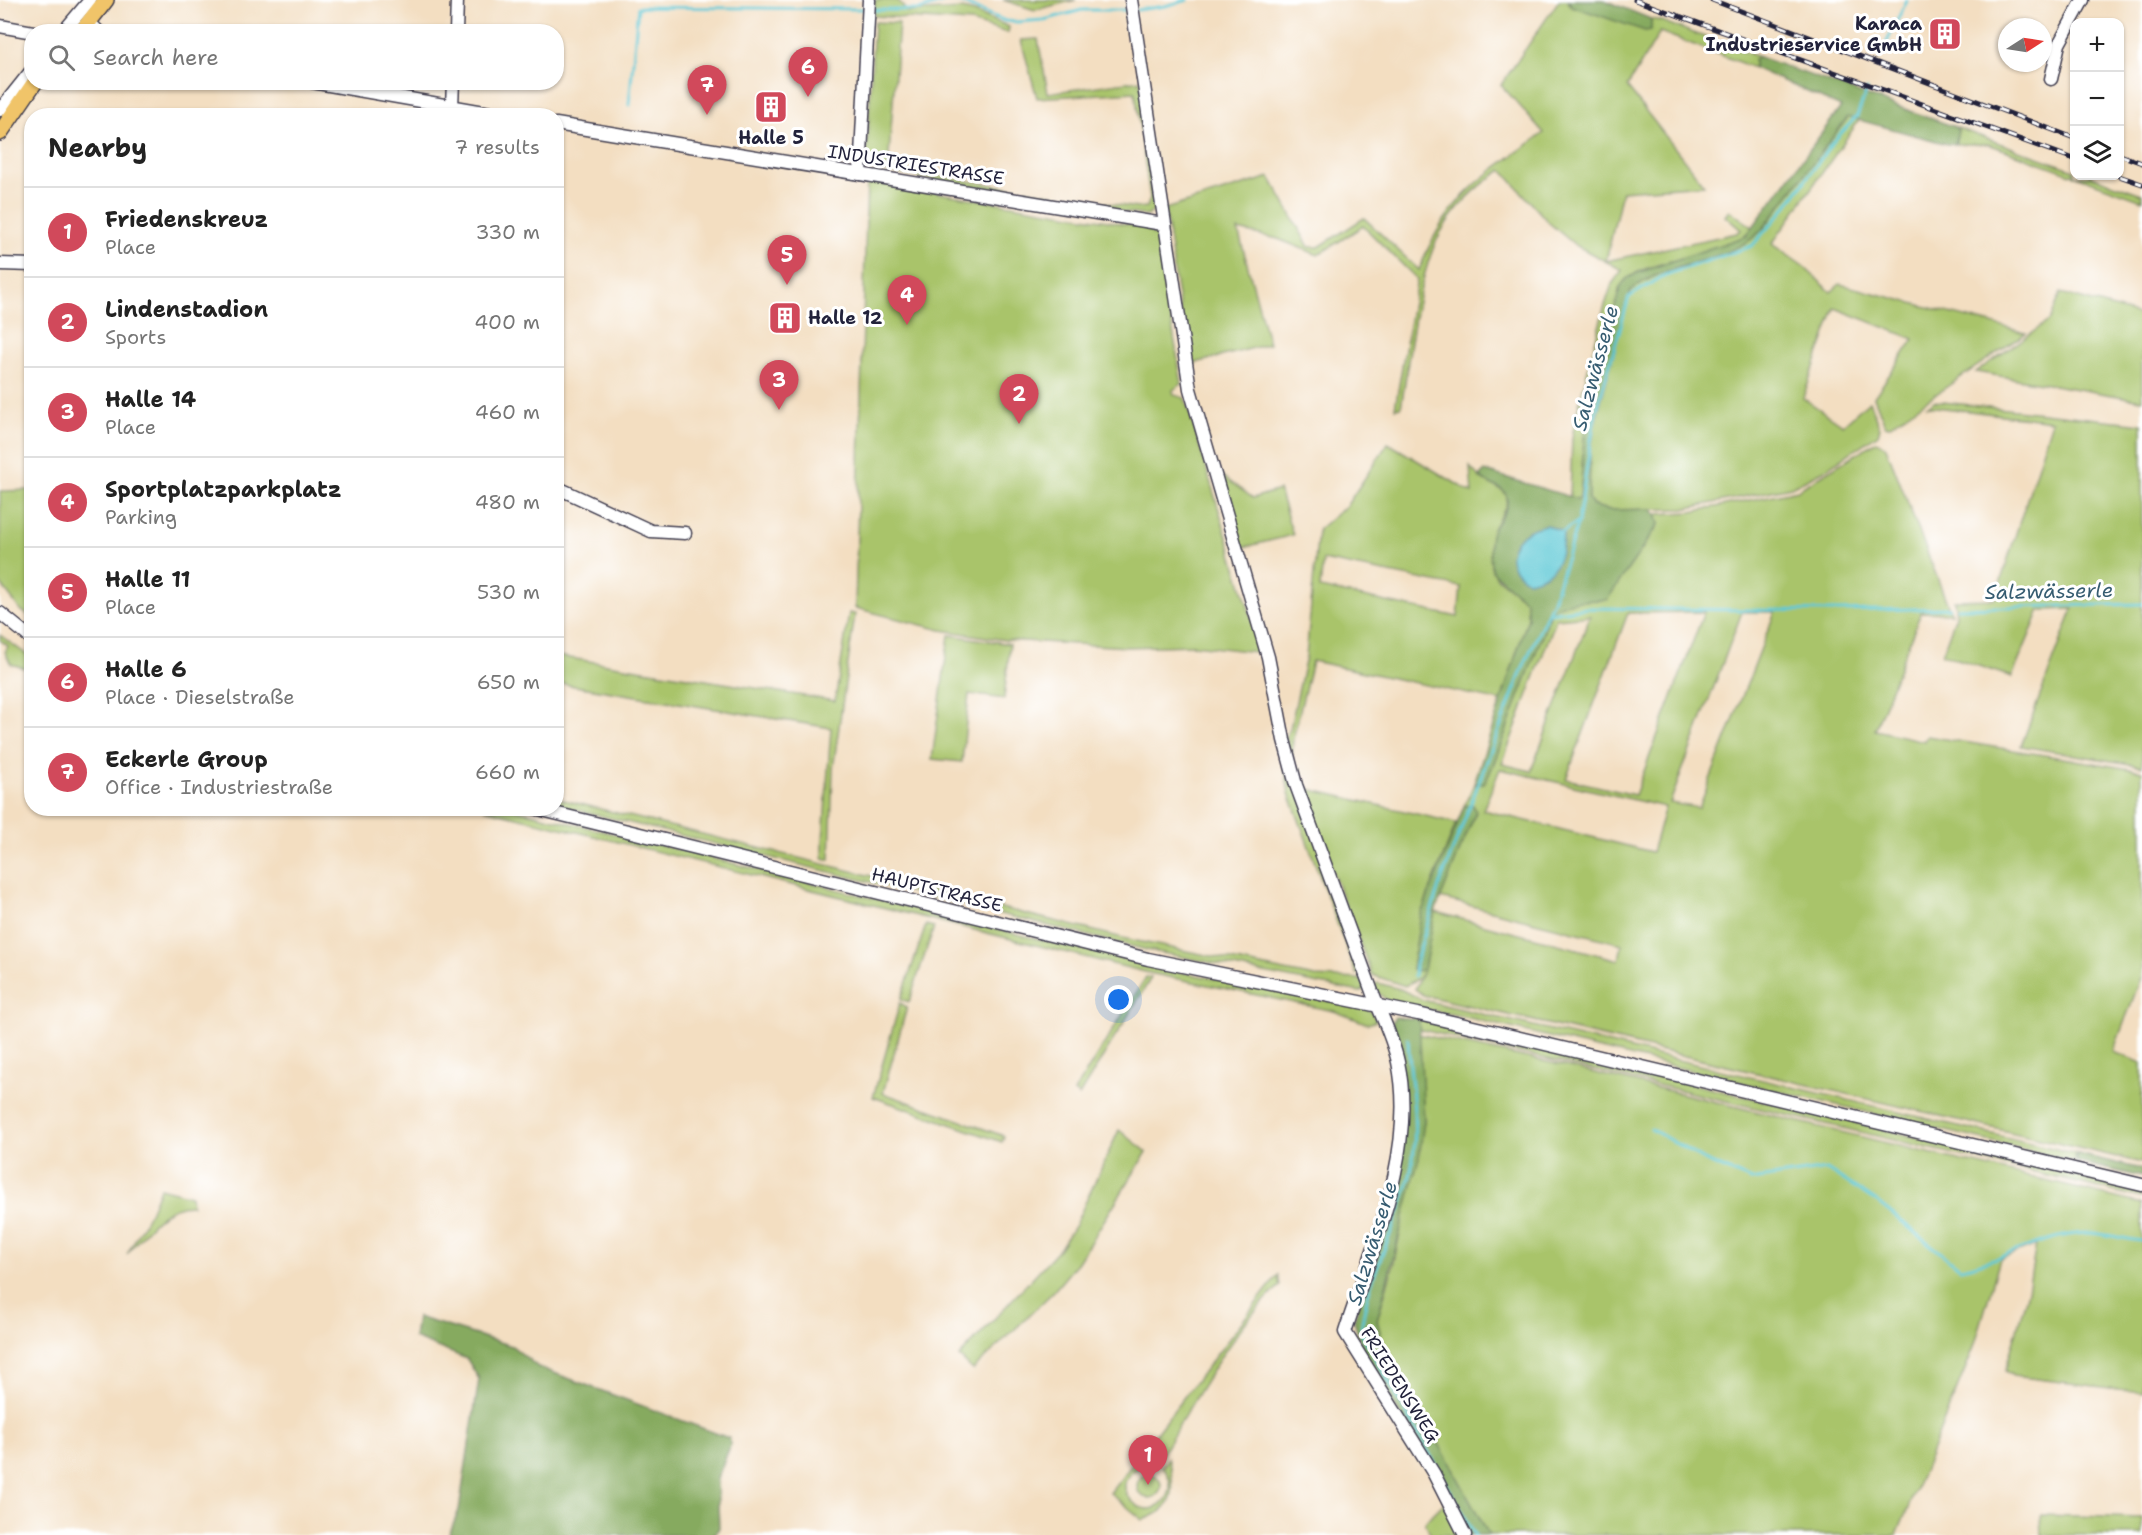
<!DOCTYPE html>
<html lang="en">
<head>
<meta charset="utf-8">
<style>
  :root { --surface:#fff; --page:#f6f6f6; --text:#222; --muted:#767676; --line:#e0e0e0; --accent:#d1495b }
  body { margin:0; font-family:"Shantell Sans",sans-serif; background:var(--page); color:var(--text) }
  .controls { position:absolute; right:18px; top:18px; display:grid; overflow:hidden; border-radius:12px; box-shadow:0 2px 4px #0004 }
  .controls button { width:54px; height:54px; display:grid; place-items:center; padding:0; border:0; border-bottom:2px solid var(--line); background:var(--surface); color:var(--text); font:30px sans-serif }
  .compass { position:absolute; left:1998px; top:18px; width:54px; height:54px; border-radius:50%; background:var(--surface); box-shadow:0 2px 4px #0004; rotate:78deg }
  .you { position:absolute; left:1119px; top:1000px; width:21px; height:21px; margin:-15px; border:4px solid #fff; border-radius:50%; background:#1a73e8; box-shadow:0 0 0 9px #1a73e833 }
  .badge { display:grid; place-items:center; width:39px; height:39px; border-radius:50%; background:var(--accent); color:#fff; font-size:20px; font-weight:700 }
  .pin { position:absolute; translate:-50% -50px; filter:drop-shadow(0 2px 3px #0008) }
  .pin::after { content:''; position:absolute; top:32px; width:21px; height:18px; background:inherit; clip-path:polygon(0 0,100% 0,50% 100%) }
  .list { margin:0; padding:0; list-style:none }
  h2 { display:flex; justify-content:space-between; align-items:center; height:78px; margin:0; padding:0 24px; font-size:26px }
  h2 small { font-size:20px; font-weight:400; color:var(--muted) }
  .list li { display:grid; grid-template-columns:39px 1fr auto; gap:18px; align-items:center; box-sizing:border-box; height:90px; padding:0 24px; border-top:2px solid var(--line) }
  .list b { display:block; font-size:22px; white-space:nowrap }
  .list p { margin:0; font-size:20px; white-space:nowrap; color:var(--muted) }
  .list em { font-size:20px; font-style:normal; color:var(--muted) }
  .icon { flex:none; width:33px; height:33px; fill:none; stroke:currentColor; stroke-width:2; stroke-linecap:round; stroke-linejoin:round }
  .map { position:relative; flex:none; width:2142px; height:1535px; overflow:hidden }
  .search { position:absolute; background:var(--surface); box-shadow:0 2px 4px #0004; left:24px; top:24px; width:540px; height:66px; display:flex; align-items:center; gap:15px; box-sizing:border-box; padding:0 21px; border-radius:24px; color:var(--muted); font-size:22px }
  .panel { position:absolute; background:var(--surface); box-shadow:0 2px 4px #0004; left:24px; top:108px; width:540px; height:708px; border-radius:24px }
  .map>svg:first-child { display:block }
</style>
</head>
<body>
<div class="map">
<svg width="2142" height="1535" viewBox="0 0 2142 1535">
  <rect width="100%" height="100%" fill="#fff"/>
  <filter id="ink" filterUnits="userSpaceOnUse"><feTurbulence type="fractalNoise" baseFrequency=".0167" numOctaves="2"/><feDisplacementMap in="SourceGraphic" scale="12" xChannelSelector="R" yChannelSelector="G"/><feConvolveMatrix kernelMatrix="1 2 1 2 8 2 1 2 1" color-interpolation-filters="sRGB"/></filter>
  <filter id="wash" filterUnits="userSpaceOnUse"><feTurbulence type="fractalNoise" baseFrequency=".008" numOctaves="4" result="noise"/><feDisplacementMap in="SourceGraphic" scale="24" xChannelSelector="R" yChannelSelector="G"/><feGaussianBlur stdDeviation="1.35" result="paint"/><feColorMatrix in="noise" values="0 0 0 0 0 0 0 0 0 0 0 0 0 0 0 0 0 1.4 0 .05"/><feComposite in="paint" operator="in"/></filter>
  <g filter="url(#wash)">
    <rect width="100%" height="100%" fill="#f3dec1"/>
    <g fill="#a9c46a" stroke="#667352" stroke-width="1.5" fill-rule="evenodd">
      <polygon points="875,0 898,0 907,12 962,9 975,12 1009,27 1008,33 971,22 874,16"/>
      <polygon points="1003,0 1076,0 1035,10"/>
      <path d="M 1559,0 L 1568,0 L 1571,6 L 1651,29 L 1651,19 L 1661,21 L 1759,57 L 1754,60 L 1754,68 L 1660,32 L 1627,87 L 1704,185 L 1622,191 L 1606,261 L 1737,233 L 1741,230 L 1725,216 L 1729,210 L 1754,228 C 1727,255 1672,256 1638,272 C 1632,275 1626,283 1620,287 L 1580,497 L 1577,499 L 1570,497 L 1572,438 L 1576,416 L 1604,308 L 1612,284 L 1622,270 L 1575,245 L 1549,223 L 1502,170 C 1479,185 1455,207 1441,232 C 1416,277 1410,356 1401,407 L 1395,408 L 1417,279 L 1363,226 L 1318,255 L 1278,239 L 1238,230 L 1269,344 L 1188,365 L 1165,209 L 1270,177 L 1309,247 L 1319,247 L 1364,218 L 1419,270 C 1448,195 1482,178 1544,133 L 1501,85 Z"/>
      <polygon points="874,22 899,23 888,168 1137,208 1147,207 1150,198 1135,92 1037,98 1021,40 1038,39 1048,93 1140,80 1155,210 1147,216 876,170 868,161 867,151"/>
      <path d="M 1848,117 L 1860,119 L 1772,244 L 1803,266 L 1831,292 L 1840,284 L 2026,333 L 1889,426 L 1885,425 L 1874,397 L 1914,339 L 1835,308 L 1803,398 L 1843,425 L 1869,401 L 1880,428 L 1878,434 L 1823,471 L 1791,487 L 1684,509 L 1610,510 L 1593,506 L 1589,500 L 1590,454 L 1595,422 L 1631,290 C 1671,259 1725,266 1762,230 Z"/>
      <polygon points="1955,127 2074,170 2074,176 2091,176 2142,194 2142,200 1988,144 1955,144 1958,131"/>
      <polygon points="867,181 1144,227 1157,237 1182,384 1173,390 1174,395 1185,398 1260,646 1256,652 1194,645 1128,647 1005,640 941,630 855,608"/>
      <polygon points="2061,293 2142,316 2142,400 1976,372 2050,320"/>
      <polygon points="1934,401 2142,424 2142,766 2021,746 2073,609 2040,610 2012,677 1942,654 1956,615 1954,600 1995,599 2052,421 1927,406"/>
      <path d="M 1877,441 L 1886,447 L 1951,613 L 1921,612 L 1875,730 L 1924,741 L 1927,736 L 2142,771 L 2142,975 L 2113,1052 L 2142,1063 L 2142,1163 L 1423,995 L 1415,989 L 1423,971 L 1419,978 L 1405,986 L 1372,975 L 1300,787 L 1456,823 L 1421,914 L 1412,969 L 1414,971 L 1435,912 L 1619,960 L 1622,944 L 1440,898 L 1476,812 L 1473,805 L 1464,806 L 1474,784 L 1484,783 L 1492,768 L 1552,609 L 1562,603 L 1572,601 L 1659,524 L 1656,514 L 1691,512 L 1798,490 ZM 1704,612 L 1635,795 L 1566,779 L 1628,613 ZM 1742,612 L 1775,612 L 1699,808 L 1670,803 ZM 1590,616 L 1531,771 L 1502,764 L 1556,619 ZM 1500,769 L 1665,807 L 1652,852 L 1483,810 Z"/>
      <path d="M 1388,443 L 1472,493 L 1470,467 L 1482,480 L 1502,490 L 1507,495 L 1506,506 L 1494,527 L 1491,566 L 1497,578 L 1526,601 L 1528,618 L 1501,701 L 1312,661 L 1293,739 L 1292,760 L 1286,736 L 1290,729 L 1306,657 L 1318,530 L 1347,505 ZM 1323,560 L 1461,587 L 1458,617 L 1320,588 Z"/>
      <polygon points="1218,473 1253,498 1279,490 1293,535 1241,548"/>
      <polygon points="31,490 32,490 31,617 20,610 0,583 0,491"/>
      <polygon points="849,613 855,614 833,769 830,860 823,858 823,840 831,728 557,683 557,656 835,701"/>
      <polygon points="0,635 31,658 31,670 11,664 5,652 8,646 0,640"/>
      <polygon points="949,635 1010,644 1004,699 969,694 962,762 932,759"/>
      <polygon points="1276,720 1361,974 1356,974 1289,793"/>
      <polygon points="556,798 1127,939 1315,977 1360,979 1366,988 1360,992 1147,950 557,805"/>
      <polygon points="484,809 514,809 1029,937 1175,971 1365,1008 1372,1012 1376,1021 1368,1024 1334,1011 1149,973"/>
      <polygon points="926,925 934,927 909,1002 901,999"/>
      <polygon points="1146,977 1151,978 1079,1096 1074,1092"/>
      <polygon points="1378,983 1400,989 1423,1000 2078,1154 2075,1156 2077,1162 1461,1016 1389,1002 1376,991 1375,984"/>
      <polygon points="900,1003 907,1007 883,1093 1004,1136 1002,1142 873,1097"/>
      <polygon points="1419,1019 2142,1191 2142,1198 1418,1029"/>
      <polygon points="1418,1034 1570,1067 2142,1204 2142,1392 2013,1376 2005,1371 2028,1291 2036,1245 2000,1259 1973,1350 1897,1535 1489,1535 1382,1340 1377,1320 1393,1266 1424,1121"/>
      <polygon points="1119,1130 1147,1152 1078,1262 1053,1292 973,1370 959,1357 1060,1248 1075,1225"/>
      <path d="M 160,1188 L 191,1196 L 192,1205 C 162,1204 144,1234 127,1254 L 151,1210 Z"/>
      <path d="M 1278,1275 L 1280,1286 C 1231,1328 1190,1409 1156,1464 C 1134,1463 1113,1483 1133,1502 C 1154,1523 1185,1492 1162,1467 L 1168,1458 C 1176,1489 1177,1509 1143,1520 L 1110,1493 Z"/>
      <circle cx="1149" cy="1486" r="12"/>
      <polygon points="1445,1502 1461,1535 1431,1535 1425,1522"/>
      <polygon points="2041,1515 2142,1518 2142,1535 2042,1535"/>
    </g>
    <g fill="#86aa5e" stroke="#54664c" stroke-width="1.5">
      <polygon points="1568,0 1604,0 1651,19 1651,30 1645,31 1571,6"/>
      <path d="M 1759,57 L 1955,127 L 1958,131 L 1955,144 L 1947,144 L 1848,117 L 1762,230 C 1725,266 1671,259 1631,290 L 1595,422 L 1590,454 L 1589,500 L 1593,506 L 1610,510 L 1651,509 L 1656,514 L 1659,524 L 1607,600 C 1588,601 1569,599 1552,610 L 1492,768 L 1484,783 L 1474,784 L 1528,618 L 1526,601 L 1492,571 C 1490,561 1489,544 1491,534 C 1495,521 1512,509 1506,495 C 1502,484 1485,486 1480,476 L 1485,471 L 1577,499 L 1580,497 L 1585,422 L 1620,287 L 1626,279 L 1637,273 L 1746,236 L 1841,107 L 1754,68 L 1754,59 Z"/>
      <polygon points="1473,805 1476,811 1435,912 1424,970 1414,971 1412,969 1421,914 1464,806"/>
      <polygon points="1395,1017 1419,1019 1424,1121 1419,1158 1377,1320 1382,1340 1489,1535 1468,1535 1361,1346 1354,1320 1395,1183 1400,1051 1392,1022"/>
      <polygon points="2078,1154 2142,1169 2142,1177 2077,1162 2075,1156"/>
      <polygon points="417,1317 512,1346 538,1367 729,1438 731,1444 717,1479 719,1528 714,1535 449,1535 459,1510 479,1379 467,1359 414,1338"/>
    </g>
    <path fill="#5cc8d5" stroke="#3f7588" stroke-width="1.5" d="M 1546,525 L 1563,532 C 1563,558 1556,576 1528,581 C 1496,563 1513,530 1546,525 Z"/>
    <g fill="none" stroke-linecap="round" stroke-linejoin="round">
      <g stroke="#5cc8d5" stroke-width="3">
        <polyline points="871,10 919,10 946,1 961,2 1005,21 1016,22 1044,20 1082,10 1130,10"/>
        <polyline points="1137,10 1165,6 1188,0"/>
        <polyline points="1884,48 1907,0"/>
        <polyline points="629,105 638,7 864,9"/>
        <polyline points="1563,532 1578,522"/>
        <polyline points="1957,608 2142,604"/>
        <polyline points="1548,613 1587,608 1839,611 1949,608"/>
        <polyline points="1414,976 1415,965 1439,886 1524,665 1553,601 1578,522 1595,416 1629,297 1665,275 1752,246 1786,207 1833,142 1857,116 1867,90"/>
        <path d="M 1408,1039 C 1410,1083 1420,1126 1411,1171 C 1399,1226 1366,1276 1361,1332 L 1475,1535"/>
        <path d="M 1651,1129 L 1706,1161 L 1751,1180 L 1827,1169 L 1877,1202 L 1960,1268 C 2004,1260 2042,1235 2086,1233 C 2100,1232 2126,1240 2142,1241"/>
      </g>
    </g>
  </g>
  <g filter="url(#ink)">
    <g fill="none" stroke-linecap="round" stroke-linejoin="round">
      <defs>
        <g id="minor">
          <path d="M 1131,0 L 1190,389 L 1268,657 L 1284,740 L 1296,785 L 1374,997 C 1383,1019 1393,1039 1398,1062 C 1417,1150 1372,1249 1345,1332 L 1434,1474 L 1465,1535"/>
          <polyline points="89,22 99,32"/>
          <polyline points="0,26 33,32"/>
          <polyline points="63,32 90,0"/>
          <polyline points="456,32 457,0"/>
          <polyline points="2051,79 2059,44 2083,0"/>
          <polyline points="312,82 507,116"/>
          <polyline points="452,106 453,82"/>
          <polyline points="0,110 32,70"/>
          <polyline points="556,124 1163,224"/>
          <polyline points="860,174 869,0"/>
          <polyline points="0,264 32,265"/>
          <polyline points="556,487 651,531 685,533"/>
          <polyline points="0,613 32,639"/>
          <polyline points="534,808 1148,959 1418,1014 2142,1185"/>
        </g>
        <g id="major">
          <polyline points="81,32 106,0"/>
          <polyline points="0,133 35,82"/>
        </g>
      </defs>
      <use href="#minor" stroke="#413e4f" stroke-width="15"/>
      <use href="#major" stroke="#413e4f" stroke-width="18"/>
      <use href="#minor" stroke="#fff" stroke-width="12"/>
      <use href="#major" stroke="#f0c469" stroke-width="15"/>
      <defs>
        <g id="rail">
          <polyline points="1635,0 2074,159"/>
          <polyline points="1712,0 2074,138"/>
          <polyline points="2120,155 2142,163"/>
          <polyline points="2119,176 2142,184"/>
        </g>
      </defs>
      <use href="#rail" stroke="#22223b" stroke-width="5"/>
      <use href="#rail" stroke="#fff" stroke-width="3" stroke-dasharray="9" stroke-linecap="butt"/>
    </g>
  </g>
  <defs>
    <symbol id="building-square" viewBox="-11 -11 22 22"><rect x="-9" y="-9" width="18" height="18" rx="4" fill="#d1495b" stroke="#fff"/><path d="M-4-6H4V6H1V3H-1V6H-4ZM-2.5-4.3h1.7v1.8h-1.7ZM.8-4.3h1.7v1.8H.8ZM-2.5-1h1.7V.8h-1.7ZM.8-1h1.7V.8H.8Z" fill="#fff"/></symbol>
  </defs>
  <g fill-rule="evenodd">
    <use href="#building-square" x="1926" y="15" width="38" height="38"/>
    <use href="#building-square" x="752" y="88" width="38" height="38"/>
    <use href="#building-square" x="766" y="299" width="38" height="38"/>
  </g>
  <g text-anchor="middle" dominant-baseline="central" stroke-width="6" stroke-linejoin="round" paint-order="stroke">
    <g font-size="18" font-weight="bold" fill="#22223b" stroke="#fff" text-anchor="end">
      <text x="1922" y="24">Karaca<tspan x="1922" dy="21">Industrieservice GmbH</tspan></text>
      <text x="771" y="138" text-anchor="middle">Halle 5</text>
      <text x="808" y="318" text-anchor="start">Halle 12</text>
    </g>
    <g font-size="18" fill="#22223b" stroke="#fff">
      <text transform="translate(916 165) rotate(9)">INDUSTRIESTRASSE</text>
      <text transform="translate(937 890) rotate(14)">HAUPTSTRASSE</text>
      <text transform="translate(1400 1385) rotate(58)">FRIEDENSWEG</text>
    </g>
    <g font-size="20" font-style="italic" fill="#365c71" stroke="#fff">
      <text transform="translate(1595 368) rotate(-75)">Salzwässerle</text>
      <text transform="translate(2049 591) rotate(-1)">Salzwässerle</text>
      <text transform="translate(1372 1243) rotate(-73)">Salzwässerle</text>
    </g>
  </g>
</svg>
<div class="controls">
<button>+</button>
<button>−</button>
<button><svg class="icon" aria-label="layers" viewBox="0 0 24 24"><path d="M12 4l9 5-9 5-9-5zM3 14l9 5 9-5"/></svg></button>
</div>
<svg class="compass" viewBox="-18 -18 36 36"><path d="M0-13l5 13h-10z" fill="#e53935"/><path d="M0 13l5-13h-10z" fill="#767676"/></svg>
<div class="you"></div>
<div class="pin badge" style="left:1148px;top:1485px">1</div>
<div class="pin badge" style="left:1019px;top:424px">2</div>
<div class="pin badge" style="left:779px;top:410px">3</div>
<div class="pin badge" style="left:907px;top:325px">4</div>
<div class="pin badge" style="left:787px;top:285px">5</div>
<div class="pin badge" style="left:808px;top:97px">6</div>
<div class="pin badge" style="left:707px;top:115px">7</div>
<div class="search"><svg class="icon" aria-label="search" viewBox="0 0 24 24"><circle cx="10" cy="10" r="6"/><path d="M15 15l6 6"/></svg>Search here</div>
<section class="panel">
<h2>Nearby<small>7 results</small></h2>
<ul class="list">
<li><span class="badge">1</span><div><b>Friedenskreuz</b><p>Place</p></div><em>330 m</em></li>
<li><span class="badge">2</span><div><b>Lindenstadion</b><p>Sports</p></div><em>400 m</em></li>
<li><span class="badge">3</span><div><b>Halle 14</b><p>Place</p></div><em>460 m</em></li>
<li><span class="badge">4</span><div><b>Sportplatzparkplatz</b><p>Parking</p></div><em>480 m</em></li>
<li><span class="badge">5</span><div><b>Halle 11</b><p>Place</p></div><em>530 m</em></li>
<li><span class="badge">6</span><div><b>Halle 6</b><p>Place · Dieselstraße</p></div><em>650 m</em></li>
<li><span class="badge">7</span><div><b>Eckerle Group</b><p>Office · Industriestraße</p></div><em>660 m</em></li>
</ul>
</section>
</div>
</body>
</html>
